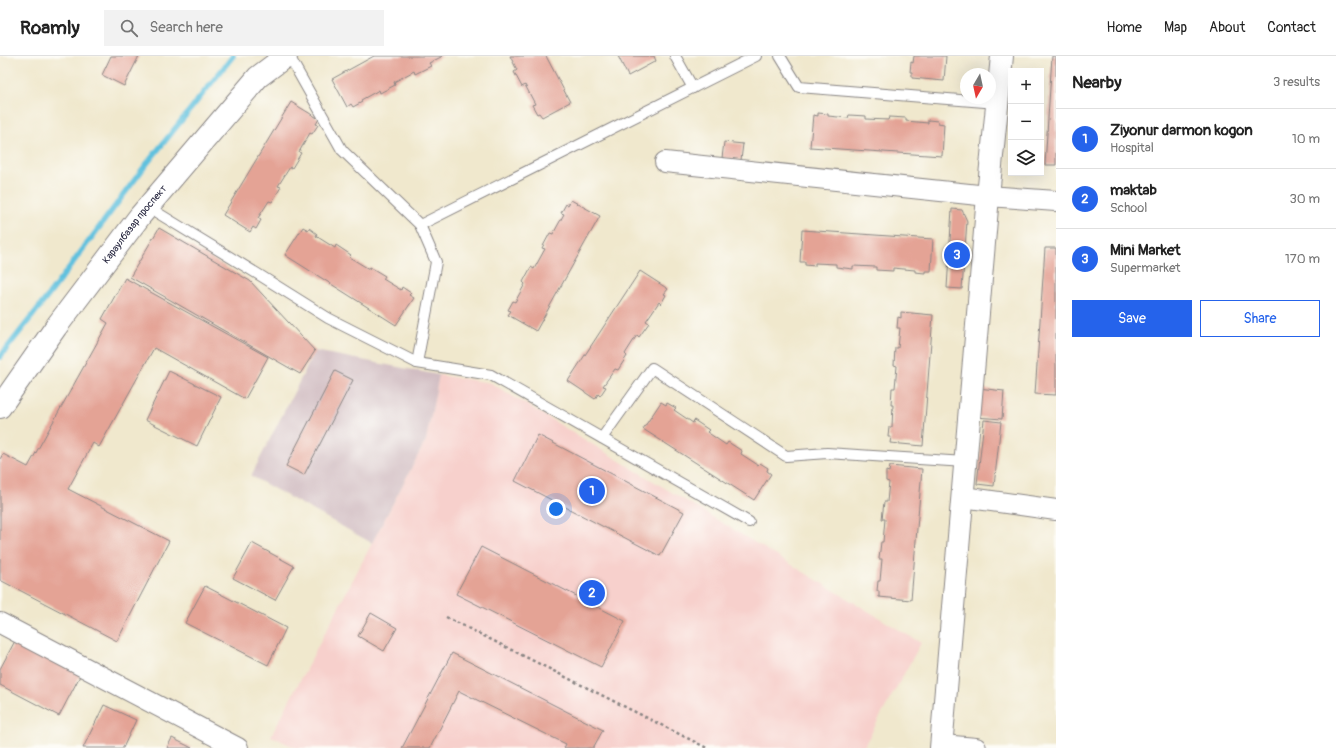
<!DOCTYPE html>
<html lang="en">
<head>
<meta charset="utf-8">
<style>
  :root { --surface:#fff; --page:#f2f2f2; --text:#222; --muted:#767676; --line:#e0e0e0; --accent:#2563eb }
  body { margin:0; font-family:Pangolin,sans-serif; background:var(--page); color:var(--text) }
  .controls { position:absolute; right:12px; top:12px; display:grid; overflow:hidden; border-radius:0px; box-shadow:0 4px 16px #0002 }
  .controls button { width:36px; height:36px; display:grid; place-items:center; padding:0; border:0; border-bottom:1px solid var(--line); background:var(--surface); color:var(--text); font:20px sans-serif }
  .compass { position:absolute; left:960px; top:12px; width:36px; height:36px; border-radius:50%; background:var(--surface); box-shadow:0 4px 16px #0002; rotate:189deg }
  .you { position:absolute; left:556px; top:453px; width:14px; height:14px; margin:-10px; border:3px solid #fff; border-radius:50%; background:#1a73e8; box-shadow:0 0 0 6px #1a73e833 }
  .badge { display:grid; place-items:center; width:26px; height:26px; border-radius:50%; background:var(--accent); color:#fff; font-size:13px; font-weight:700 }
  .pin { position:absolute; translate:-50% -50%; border:2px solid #fff; box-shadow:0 1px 4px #0006 }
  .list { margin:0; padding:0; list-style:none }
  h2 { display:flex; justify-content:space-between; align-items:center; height:52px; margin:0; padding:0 16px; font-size:17px }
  h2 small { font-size:13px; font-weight:400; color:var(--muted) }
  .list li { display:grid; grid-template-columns:26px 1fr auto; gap:12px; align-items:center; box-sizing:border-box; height:60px; padding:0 16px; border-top:1px solid var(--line) }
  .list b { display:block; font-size:15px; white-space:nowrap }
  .list p { margin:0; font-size:13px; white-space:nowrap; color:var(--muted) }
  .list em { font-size:13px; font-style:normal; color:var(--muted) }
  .actions { display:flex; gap:8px; padding:12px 16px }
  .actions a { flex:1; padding:9px 0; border:1px solid var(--accent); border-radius:0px; text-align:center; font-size:14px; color:var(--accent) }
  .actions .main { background:var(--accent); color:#fff }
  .icon { flex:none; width:22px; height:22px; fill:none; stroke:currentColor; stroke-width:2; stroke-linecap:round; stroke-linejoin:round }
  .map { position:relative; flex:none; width:1056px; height:692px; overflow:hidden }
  header { display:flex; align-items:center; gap:24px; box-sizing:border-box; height:56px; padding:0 20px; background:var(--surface); border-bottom:1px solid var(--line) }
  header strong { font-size:19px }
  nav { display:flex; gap:22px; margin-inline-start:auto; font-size:14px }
  .search { width:280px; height:36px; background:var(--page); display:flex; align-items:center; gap:10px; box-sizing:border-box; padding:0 14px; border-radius:0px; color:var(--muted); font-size:15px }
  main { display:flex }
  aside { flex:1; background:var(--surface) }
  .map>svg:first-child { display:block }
</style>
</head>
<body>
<header>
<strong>Roamly</strong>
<div class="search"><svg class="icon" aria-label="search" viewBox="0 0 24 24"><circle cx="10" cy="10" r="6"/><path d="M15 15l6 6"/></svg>Search here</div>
<nav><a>Home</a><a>Map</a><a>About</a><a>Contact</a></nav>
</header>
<main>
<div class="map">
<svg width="1056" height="692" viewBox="0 0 1056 692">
  <rect width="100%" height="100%" fill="#fdfcf7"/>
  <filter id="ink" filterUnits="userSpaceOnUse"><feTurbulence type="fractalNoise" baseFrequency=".025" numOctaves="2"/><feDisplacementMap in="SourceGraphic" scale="8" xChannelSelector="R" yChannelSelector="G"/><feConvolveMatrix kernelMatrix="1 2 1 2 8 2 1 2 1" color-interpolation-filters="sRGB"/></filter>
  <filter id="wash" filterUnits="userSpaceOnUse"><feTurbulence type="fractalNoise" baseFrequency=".012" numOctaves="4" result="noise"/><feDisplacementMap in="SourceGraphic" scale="16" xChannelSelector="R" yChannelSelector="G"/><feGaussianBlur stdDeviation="0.9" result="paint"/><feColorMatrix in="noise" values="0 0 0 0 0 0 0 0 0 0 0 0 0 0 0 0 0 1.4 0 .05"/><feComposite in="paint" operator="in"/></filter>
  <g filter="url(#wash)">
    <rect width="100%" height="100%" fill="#f0e8cd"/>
    <polygon fill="#f7d0cc" points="439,319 491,327 921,587 863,692 296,692 271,680 426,384"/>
    <polygon fill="#d2bec3" points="315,295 439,319 426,384 372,487 251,420"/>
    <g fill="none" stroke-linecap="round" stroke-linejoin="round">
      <polyline stroke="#60c1de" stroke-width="5.5" points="0,301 48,240 145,110 233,0"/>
    </g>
    <g id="blocks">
      <g fill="#e4a395">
        <polygon points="111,0 139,0 124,30 102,19"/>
        <polygon points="374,0 443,0 429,7 431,10 415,18 414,15 394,26 395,29 380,37 379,34 361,44 362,46 353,51 351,48 347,51 332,23"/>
        <polygon points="510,0 546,0 570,46 542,61 539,57 537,58 532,49 535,48 525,29 522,31 514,16 517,14"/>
        <polygon points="618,0 654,0 656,5 628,20"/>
        <polygon points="914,0 946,0 944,25 912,22 912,16 910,16 911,6 913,7"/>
        <polygon points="1052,0 1056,0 1056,109 1045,109"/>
        <polygon points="291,46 319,63 316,68 318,69 312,78 310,77 299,96 301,97 292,112 290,111 278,130 281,131 272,146 269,145 258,162 261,164 256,173 253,171 250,176 223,159"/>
        <polygon points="818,57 828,58 828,60 848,62 849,59 866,60 866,63 888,64 889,61 906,62 906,65 928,67 928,64 938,65 938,67 944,68 942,100 810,91 813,59 818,60"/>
        <polygon points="724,86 743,88 741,104 722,102"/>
        <polygon points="571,144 600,160 536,275 508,259 511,255 508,254 513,245 515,246 525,228 523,226 531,211 534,213 545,193 542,192 550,177 553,178 564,158 561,157 566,148 568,149"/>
        <polygon points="952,153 962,154 967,165 962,233 947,232"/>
        <polygon points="303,171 308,174 309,172 317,178 316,180 335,192 336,189 351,199 349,201 369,213 370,211 385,220 383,223 401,234 402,231 411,237 409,239 414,242 396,269 285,199"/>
        <polygon points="159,172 250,225 315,295 300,318 130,221"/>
        <polygon points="802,174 933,183 931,215 925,215 925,217 915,216 915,214 893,212 893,215 876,214 876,211 853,210 853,213 836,211 836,208 815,207 815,210 805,209 805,206 800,206"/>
        <polygon points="1045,192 1056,192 1056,339 1035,338"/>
        <polygon points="640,215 668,233 664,238 666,239 661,248 659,246 646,265 649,267 639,281 637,279 625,298 627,300 618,314 615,313 603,330 606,331 600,340 598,338 595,343 568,325"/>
        <polygon points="125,222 268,301 245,343 154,292 99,391 93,387 68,433 169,485 117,585 0,524 0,403 3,398 28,411 108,267 102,263"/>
        <polygon points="901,256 933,259 923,390 890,387 891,381 888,381 889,371 892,371 893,349 891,349 892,332 895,332 897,310 894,309 895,292 898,292 900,272 897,272 898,261 901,262"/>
        <polygon points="169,315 221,341 197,390 145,364"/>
        <polygon points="335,315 353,324 304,419 286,410"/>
        <polygon points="978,332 1004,335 1002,363 975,361"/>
        <polygon points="661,346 666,349 667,347 676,352 674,354 693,367 694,364 709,374 707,376 726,389 728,386 742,395 741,398 758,409 760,407 768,412 767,415 771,418 754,444 643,373"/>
        <polygon points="984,364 1001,366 994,430 977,428"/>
        <polygon points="538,379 684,456 660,500 515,425"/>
        <polygon points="890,410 922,413 911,544 879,541 879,535 877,535 878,525 880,525 882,503 879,503 881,486 883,486 885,463 882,463 884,446 887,446 889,426 886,425 886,415 889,416"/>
        <polygon points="252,487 294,510 275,544 233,522"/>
        <polygon points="481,491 625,565 601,611 456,538"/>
        <polygon points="205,530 286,572 268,609 185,567"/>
        <polygon points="371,557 397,572 384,595 358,580"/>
        <polygon points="16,583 81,618 59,660 0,629 0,613"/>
        <polygon points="452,597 603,674 593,692 564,692 566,688 459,635 430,692 402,692"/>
        <polygon points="104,649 136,664 123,692 83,692"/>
        <polygon points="172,682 192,692 167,692"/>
      </g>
    </g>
  </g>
  <g filter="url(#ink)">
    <use href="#blocks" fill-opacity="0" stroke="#898584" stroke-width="1"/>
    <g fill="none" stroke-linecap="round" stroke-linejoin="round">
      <defs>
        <g id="service">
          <polyline points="289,0 342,94 420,169 436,206 417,307"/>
          <polyline points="675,0 693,32"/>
          <polyline points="780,0 799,31 997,47"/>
          <polyline points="148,151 261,220 328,262 417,307 491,319 749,466"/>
          <polyline points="420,169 756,0"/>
          <polyline points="602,382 652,312 786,400 827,397 965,406"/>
        </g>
        <g id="minor">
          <polyline points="665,106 988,140 1056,145"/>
          <polyline points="963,441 1056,454"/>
          <polyline points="0,567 238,692"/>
          <polyline points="942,689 976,692"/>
        </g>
        <g id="tertiary">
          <path id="s1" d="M 0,351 L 56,271 L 140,160 L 258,21 L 286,0"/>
          <polyline points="941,692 988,140 1002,0"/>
        </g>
      </defs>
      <use href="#service" stroke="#898584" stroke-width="12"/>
      <use href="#minor" stroke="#898584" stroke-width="22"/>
      <use href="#tertiary" stroke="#898584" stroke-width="24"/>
      <polyline stroke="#898584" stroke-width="2.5" stroke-dasharray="3 3" stroke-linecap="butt" points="446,561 707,692"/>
      <use href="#service" stroke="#fff" stroke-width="10"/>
      <use href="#minor" stroke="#fff" stroke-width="20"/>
      <use href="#tertiary" stroke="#fff" stroke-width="22"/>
    </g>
  </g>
  <g text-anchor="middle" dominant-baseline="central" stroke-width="4" stroke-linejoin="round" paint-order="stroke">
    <g font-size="10" fill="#22223b" stroke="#fdfcf7">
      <text stroke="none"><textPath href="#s1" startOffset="227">Караулбазар проспект</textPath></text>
    </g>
  </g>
</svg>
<div class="controls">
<button>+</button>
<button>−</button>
<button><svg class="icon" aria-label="layers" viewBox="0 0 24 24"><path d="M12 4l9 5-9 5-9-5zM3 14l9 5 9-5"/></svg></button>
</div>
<svg class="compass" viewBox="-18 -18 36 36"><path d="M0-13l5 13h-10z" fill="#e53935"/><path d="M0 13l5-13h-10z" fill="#767676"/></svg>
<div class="you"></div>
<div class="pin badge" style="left:592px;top:435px">1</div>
<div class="pin badge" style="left:592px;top:537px">2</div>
<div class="pin badge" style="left:957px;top:199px">3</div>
</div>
<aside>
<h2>Nearby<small>3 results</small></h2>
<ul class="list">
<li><span class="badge">1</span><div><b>Ziyonur darmon kogon</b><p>Hospital</p></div><em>10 m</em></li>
<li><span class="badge">2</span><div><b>maktab</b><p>School</p></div><em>30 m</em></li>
<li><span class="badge">3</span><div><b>Mini Market</b><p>Supermarket</p></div><em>170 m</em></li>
</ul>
<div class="actions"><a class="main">Save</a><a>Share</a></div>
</aside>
</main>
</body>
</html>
